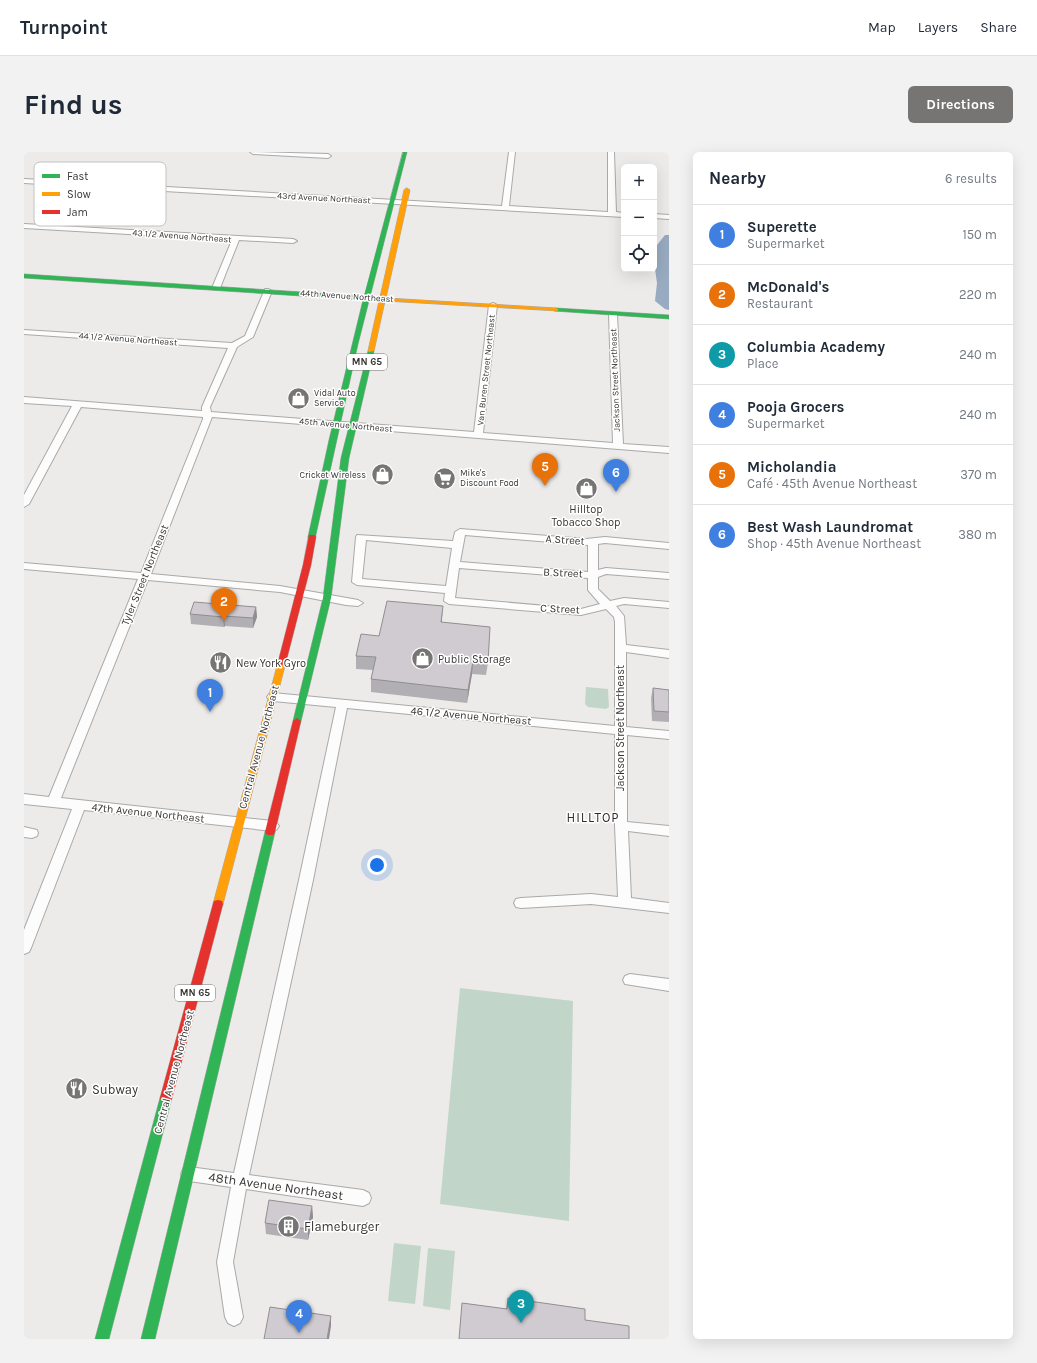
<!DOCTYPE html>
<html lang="en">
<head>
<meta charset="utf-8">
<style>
  :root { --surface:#fff; --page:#f2f2f3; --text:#1f2937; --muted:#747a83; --line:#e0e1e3; --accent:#777573 }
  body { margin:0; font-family:Karla,sans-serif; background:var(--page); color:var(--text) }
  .controls { position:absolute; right:12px; top:12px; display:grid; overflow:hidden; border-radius:6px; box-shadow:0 4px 16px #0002 }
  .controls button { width:36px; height:36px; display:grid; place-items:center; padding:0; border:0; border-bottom:1px solid var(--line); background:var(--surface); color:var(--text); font:20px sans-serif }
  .you { position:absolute; left:353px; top:713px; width:14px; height:14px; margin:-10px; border:3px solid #fff; border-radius:50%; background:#1a73e8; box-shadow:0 0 0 6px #1a73e833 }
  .badge { display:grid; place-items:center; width:26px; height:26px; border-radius:50%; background:var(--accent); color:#fff; font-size:13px; font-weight:700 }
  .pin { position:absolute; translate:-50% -33px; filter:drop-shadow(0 1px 2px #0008) }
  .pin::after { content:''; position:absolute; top:21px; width:14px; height:12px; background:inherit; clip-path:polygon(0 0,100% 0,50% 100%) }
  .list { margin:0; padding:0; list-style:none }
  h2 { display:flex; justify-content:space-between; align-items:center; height:52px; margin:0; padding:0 16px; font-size:17px }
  h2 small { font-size:13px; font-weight:400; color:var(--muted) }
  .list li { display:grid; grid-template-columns:26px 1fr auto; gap:12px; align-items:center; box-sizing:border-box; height:60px; padding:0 16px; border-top:1px solid var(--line) }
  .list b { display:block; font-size:15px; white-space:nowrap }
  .list p { margin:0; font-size:13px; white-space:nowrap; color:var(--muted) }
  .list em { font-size:13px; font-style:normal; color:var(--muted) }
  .icon { flex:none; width:22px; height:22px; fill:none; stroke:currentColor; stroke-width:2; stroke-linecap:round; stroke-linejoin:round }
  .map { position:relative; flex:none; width:645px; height:1187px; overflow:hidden; border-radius:6px }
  header { display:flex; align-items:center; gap:24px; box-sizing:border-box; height:56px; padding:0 20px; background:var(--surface); border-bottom:1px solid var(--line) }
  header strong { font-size:19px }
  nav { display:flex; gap:22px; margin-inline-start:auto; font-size:14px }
  .intro { display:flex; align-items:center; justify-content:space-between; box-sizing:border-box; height:96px; padding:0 24px }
  h1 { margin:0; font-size:28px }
  .button { padding:10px 18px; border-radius:6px; background:var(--accent); color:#fff; font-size:14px; font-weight:700 }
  main { display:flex; gap:24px; padding:0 24px }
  aside { flex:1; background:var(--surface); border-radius:6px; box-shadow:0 4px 16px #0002 }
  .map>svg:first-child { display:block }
</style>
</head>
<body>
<header>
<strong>Turnpoint</strong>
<nav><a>Map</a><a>Layers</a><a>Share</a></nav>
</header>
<div class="intro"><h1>Find us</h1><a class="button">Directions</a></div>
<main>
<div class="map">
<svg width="645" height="1187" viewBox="0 0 645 1187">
  <rect width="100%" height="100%" fill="#edebe9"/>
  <g fill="#c1d5c8">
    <polygon points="562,535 584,537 585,555 582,557 564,555 561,552"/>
    <polygon points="436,836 549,849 545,1069 416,1052"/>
    <polygon points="370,1091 397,1094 391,1152 364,1149"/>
    <polygon points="404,1096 431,1099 426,1158 399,1154"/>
  </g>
  <polygon fill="#98abc0" points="641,83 645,83 645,158 641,157 631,149 633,131 630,110 633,93"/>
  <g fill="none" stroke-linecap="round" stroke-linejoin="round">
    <defs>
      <g id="street">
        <polygon points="226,0 304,2 307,4 304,6 229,2"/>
        <polygon points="485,0 491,0 485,54 584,60 584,0 590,0 592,60 600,61 600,65 0,31 0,27 478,54"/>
        <polygon points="630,62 645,63 645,67 630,66"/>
        <polygon points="0,72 269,87 273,89 269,91 215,88 196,136 192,138 188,136 208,88 0,76"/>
        <polygon points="241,137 244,137 248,139 229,185 213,195 186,255 187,260 450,280 465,153 469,151 473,153 459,281 589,291 585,162 589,160 593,162 599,292 645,295 645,301 188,265 127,422 256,434 334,448 339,451 334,454 322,453 256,440 124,428 37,646 249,669 253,671 255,674 253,677 249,679 60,658 7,796 5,800 0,802 0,778 48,657 0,652 0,642 25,645 114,427 0,417 0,411 117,421 179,267 179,265 57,255 5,352 0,355 0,343 48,254 0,251 0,245 178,259 178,255 204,196 0,182 0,178 208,191 221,184"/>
        <path d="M 436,377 L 562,387 L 581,385 L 645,391 L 645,397 L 581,391 L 574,392 L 574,418 L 582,416 L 645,421 L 645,427 L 582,422 L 574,425 L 574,437 L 586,449 L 600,446 L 645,450 L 645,456 L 600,452 L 592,454 L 600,464 L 602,493 L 645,498 L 645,506 L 602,500 L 602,575 L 645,579 L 645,587 L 603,583 L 603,670 L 645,674 L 645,684 L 604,679 L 607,746 L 645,751 L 645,761 L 567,752 L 497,756 L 492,755 L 490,751 L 492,747 L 497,746 L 567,742 L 594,745 L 591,674 L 591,582 L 323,556 L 289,728 L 225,1023 L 339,1038 L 345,1041 L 347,1046 L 345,1051 L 339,1054 L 222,1037 L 209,1110 L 219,1165 L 216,1171 L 210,1174 L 204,1171 L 201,1165 L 193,1110 L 207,1035 L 165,1029 L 159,1027 L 157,1022 L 159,1017 L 165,1015 L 210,1021 L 275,728 L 312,555 L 249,549 L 245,548 L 243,545 L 245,542 L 249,541 L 591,574 L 591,470 L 590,465 L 582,457 L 557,463 L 425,452 L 420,449 L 421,441 L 333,433 L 328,430 L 332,385 L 333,383 L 429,389 L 431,380 ZM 441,383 L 564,393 L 564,420 L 436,410 ZM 342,388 L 428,396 L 422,434 L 338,427 ZM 435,416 L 564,426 L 564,438 L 576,452 L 557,457 L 431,446 Z"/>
        <polygon points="0,675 13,678 14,681 13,684 8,686 0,685"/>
        <polygon points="606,822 645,827 645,839 601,832 599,828 601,824"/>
      </g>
      <g id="fast">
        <polygon points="379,0 383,0 334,192 291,387 285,387 284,385 305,288 339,148 0,126 0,122 340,144"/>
        <polygon points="532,156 645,163 645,167 530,159 530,157"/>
        <polygon points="347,197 350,199 325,306 307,446 277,569 273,572 269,569 299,446 317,306 344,199"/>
        <polygon points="246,676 249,677 251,680 131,1187 117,1187 241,680 243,677"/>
        <polygon points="142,941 146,942 148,946 85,1187 71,1187 136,946 138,942"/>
      </g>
      <g id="slow">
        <polygon points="383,36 386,38 362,146 532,156 534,157 534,159 361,149 350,199 345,200 344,199 355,149 339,148 336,146 339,144 356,145 380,38"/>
        <polygon points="258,507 262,510 199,752 198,755 194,756 190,755 189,752 254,510"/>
      </g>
      <g id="jam">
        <polygon points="285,383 291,383 292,385 287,413 262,510 258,513 254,510 279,413"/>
        <polygon points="273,566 277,569 251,680 249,683 243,683 241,680 269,569"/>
        <polygon points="194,748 198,749 199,752 148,946 146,950 142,951 138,950 136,946 189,752 190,749"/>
      </g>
    </defs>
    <use href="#street" stroke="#aba9a8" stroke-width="2"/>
    <use href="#fast" stroke="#aba9a8" stroke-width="1"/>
    <use href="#slow" stroke="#aba9a8" stroke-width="1"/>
    <use href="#jam" stroke="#aba9a8" stroke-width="1"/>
    <use href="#street" fill="#fcfcfc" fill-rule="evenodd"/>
    <use href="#fast" fill="#30b455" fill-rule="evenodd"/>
    <use href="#slow" fill="#ff9f0a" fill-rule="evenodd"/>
    <use href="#jam" fill="#e5322d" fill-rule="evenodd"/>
  </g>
  <g fill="#b2afb4">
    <polygon points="232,455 233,465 229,476 201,474 200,475 167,472 166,462"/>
    <polygon points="418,467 418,470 464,510 462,523 448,522 443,551 347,540 347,527 349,518 332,517 332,504 355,484"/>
    <polygon points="629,536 645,538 645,570 628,569 627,546"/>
    <polygon points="288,1054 289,1065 284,1088 242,1082 241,1071"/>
    <polygon points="484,1146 561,1168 605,1187 435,1187 438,1151 482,1157"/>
  </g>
  <g fill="#918e92">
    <polygon points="419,454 418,467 416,483 417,470"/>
    <polygon points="232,455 233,465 229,476 229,466"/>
    <polygon points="200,464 201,474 200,475 199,465"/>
    <polygon points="449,509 448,522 443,551 444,538"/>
    <polygon points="288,1054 289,1065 284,1088 284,1077"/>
    <polygon points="307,1164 307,1174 305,1187 303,1187"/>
  </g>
  <g fill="#cfcbd1" stroke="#918e92">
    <polygon points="363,449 419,454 417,470 466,475 464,510 449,509 444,538 347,527 352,505 332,504 337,482 355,484"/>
    <polygon points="170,450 232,455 229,466 200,464 199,465 166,462"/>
    <polygon points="629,536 645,538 645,560 630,559"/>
    <polygon points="245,1048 288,1054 284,1077 241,1071"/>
    <polygon points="484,1146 561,1157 561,1168 605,1174 605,1187 435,1187 438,1151 483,1157"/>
    <polygon points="246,1155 307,1164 303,1187 240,1187"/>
  </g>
  <defs>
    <symbol id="shop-disc" viewBox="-11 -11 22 22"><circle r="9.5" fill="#777573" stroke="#fff"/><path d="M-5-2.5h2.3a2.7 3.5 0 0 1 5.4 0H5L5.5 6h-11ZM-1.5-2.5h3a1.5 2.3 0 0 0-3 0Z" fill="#fff"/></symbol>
    <symbol id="supermarket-disc" viewBox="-11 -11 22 22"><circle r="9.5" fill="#777573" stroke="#fff"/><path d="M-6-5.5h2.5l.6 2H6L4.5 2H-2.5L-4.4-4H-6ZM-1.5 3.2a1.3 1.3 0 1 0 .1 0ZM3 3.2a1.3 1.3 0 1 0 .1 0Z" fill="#fff"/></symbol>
    <symbol id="restaurant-disc" viewBox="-11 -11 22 22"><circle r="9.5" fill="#777573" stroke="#fff"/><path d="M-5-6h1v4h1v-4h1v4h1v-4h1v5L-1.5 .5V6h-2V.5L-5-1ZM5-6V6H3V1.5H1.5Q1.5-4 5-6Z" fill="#fff"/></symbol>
    <symbol id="building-disc" viewBox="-11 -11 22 22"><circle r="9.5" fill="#777573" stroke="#fff"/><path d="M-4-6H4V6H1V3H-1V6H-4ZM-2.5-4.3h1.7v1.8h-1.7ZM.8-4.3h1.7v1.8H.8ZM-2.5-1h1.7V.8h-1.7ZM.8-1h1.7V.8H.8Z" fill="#fff"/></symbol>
  </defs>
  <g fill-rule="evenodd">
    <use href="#shop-disc" x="262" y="234" width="25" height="25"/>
    <use href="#shop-disc" x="346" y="310" width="25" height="25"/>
    <use href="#supermarket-disc" x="408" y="314" width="25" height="25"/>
    <use href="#shop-disc" x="550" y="324" width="25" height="25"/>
    <use href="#shop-disc" x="386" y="494" width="25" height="25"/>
    <use href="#restaurant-disc" x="184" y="498" width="25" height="25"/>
    <use href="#restaurant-disc" x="40" y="924" width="25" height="25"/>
    <use href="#building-disc" x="252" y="1062" width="25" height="25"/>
  </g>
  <g text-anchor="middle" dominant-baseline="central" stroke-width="3" stroke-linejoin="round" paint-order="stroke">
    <g font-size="9" fill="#373534" stroke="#fff">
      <text transform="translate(300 46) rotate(3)">43rd Avenue Northeast</text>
      <text transform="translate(158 84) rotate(4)">43 1/2 Avenue Northeast</text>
      <text transform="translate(323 144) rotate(4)">44th Avenue Northeast</text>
      <text transform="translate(104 187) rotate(4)">44 1/2 Avenue Northeast</text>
      <text transform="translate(462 218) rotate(-84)">Van Buren Street Northeast</text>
      <text transform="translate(591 228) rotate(-92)">Jackson Street Northeast</text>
      <text transform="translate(322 273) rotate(5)">45th Avenue Northeast</text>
    </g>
    <g font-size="9" fill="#373534" stroke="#fff" text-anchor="start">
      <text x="290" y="241">Vidal Auto<tspan x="290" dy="10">Service</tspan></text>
      <text x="436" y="321">Mike's<tspan x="436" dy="10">Discount Food</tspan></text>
      <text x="342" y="323" text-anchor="end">Cricket Wireless</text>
    </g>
    <g fill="#fff" stroke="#737271" stroke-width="1">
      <rect x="323" y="202" width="40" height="16" rx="3"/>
      <rect x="151" y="833" width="40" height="16" rx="3"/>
    </g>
    <g font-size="10" font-weight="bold" fill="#373534">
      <text x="343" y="210">MN 65</text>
      <text x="171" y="841">MN 65</text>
    </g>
    <g font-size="11" fill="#373534" stroke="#fff" text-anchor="start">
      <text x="562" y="357" text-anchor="middle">Hilltop<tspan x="562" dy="13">Tobacco Shop</tspan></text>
      <text x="414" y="507">Public Storage</text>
      <text x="212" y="511">New York Gyro</text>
    </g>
    <g font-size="11" fill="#373534" stroke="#fff">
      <text transform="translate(541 388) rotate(4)">A Street</text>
      <text transform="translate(539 421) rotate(3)">B Street</text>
      <text transform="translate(121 423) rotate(-68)">Tyler Street Northeast</text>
      <text transform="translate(536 457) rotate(3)">C Street</text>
      <text transform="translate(447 564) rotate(5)">46 1/2 Avenue Northeast</text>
      <text transform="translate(596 576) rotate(-90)">Jackson Street Northeast</text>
      <text transform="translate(235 595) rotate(-75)">Central Avenue Northeast</text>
      <text transform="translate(124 661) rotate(6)">47th Avenue Northeast</text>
      <text transform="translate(150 920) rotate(-75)">Central Avenue Northeast</text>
    </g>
    <g font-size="13" letter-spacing="1" fill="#2f2b2a" stroke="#fff">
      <text x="569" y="665">HILLTOP</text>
    </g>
    <g font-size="13" fill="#373534" stroke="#fff" text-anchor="start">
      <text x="68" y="937">Subway</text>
      <text x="280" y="1074">Flameburger</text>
    </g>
    <g font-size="13" fill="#373534" stroke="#fff">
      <text transform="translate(252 1034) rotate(8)">48th Avenue Northeast</text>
    </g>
  </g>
  <rect x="10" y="10" width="132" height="64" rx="6" fill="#fff" stroke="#c3c2c2" stroke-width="1"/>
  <rect x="18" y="22" width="18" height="4" fill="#30b455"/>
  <rect x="18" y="40" width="18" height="4" fill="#ff9f0a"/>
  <rect x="18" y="58" width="18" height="4" fill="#e5322d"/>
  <g font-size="11" fill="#373534">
    <text x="43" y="28">Fast</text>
    <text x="43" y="46">Slow</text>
    <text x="43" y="64">Jam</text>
  </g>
</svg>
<div class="controls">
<button>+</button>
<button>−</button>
<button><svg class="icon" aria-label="locate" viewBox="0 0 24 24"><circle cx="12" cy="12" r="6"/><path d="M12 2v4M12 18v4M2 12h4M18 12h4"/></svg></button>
</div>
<div class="you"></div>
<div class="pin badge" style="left:186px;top:560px;background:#3f7fe0">1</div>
<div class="pin badge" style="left:200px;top:469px;background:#e8710a">2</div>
<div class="pin badge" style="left:497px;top:1171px;background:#0f9aa8">3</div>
<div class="pin badge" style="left:275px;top:1181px;background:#3f7fe0">4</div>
<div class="pin badge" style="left:521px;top:334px;background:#e8710a">5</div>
<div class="pin badge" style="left:592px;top:340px;background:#3f7fe0">6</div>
</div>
<aside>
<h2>Nearby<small>6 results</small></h2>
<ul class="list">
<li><span class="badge" style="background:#3f7fe0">1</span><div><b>Superette</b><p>Supermarket</p></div><em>150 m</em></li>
<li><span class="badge" style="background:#e8710a">2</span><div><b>McDonald's</b><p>Restaurant</p></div><em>220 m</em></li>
<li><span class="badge" style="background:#0f9aa8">3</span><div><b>Columbia Academy</b><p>Place</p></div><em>240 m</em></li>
<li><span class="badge" style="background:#3f7fe0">4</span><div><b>Pooja Grocers</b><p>Supermarket</p></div><em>240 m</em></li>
<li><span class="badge" style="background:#e8710a">5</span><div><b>Micholandia</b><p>Café · 45th Avenue Northeast</p></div><em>370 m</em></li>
<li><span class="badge" style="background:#3f7fe0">6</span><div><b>Best Wash Laundromat</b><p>Shop · 45th Avenue Northeast</p></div><em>380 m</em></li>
</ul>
</aside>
</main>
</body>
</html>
